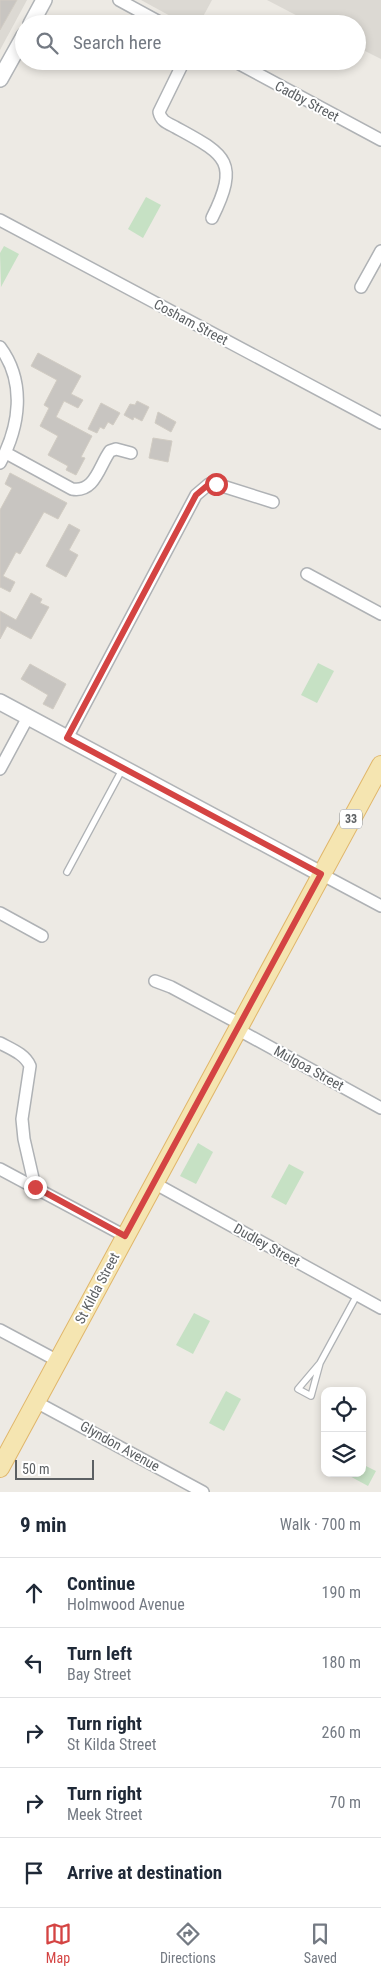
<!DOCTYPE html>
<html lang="en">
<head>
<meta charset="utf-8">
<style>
  :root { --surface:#fff; --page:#f2f2f3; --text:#1f2937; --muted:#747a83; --line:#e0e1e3; --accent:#d44443 }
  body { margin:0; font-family:"Roboto Condensed",sans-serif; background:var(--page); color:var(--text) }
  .controls { position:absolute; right:15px; bottom:15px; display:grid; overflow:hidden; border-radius:10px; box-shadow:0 2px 8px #0003 }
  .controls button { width:45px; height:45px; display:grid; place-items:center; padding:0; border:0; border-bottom:1px solid var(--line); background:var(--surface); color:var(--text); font:25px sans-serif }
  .scale { position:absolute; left:15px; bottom:12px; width:79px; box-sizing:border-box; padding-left:5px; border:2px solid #5c6063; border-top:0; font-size:14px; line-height:18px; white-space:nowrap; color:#5c6063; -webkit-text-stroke:4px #fff; paint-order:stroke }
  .stop { position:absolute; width:15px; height:15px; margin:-11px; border:4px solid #d44443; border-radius:50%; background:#fff }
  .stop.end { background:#d44443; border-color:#fff; box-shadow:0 1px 5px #0008 }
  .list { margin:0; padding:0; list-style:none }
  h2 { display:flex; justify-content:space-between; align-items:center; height:65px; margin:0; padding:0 20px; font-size:21px }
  h2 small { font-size:16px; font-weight:400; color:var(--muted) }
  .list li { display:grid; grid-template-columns:32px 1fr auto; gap:15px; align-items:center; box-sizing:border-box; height:70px; padding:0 20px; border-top:1px solid var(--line) }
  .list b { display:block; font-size:19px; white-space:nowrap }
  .list p { margin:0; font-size:16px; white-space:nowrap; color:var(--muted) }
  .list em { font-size:16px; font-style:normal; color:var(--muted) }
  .icon { flex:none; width:28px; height:28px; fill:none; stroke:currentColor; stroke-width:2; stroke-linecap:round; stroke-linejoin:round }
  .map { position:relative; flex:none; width:381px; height:1492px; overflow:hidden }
  .search { position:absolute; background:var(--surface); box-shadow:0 2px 8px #0003; left:15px; right:15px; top:15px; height:55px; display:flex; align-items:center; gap:12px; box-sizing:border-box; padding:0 18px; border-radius:28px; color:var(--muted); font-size:19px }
  .sheet { height:415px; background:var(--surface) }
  nav { display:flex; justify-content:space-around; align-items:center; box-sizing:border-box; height:70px; border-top:1px solid var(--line); background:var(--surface); font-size:14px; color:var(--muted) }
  nav a { display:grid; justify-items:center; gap:2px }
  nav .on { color:var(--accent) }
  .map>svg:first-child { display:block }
</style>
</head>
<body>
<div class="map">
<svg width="381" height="1492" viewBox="0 0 381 1492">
  <rect width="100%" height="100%" fill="#edeae4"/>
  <g fill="#dcd9d3">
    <polygon points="0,0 27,0 0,50"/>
    <polygon points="141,0 212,0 199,24 185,24"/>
    <polygon points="267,0 381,0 381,59 357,47 357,24 313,24"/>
  </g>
  <g fill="#c6e1c4">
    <polygon points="146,197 161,205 143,238 128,229"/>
    <polygon points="4,246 19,254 1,287 0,253"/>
    <polygon points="318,663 334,671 317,703 301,695"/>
    <polygon points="198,1143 213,1152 196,1184 180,1176"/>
    <polygon points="289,1164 304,1172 286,1205 271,1197"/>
    <polygon points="194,1313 210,1321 193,1354 176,1345"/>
    <polygon points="226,1391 241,1399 224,1431 209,1423"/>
    <polygon points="362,1464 376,1471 368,1486 344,1473 362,1473"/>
  </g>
  <g fill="#c8c5c1" stroke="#d1ccc3">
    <polygon points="0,0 17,0 0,30"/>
    <polygon points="38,353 81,376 71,394 83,400 78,408 64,401 56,417 92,436 81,457 85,458 76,475 66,470 68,466 48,455 58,436 40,426 49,408 44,405 57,380 31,366"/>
    <polygon points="137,401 149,407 142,421 134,417 133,420 124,415 130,404 135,405"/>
    <polygon points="101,403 120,413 113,425 108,422 104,429 100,427 97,433 88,429"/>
    <polygon points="158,412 176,422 171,432 155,423"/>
    <polygon points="153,438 172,441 168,462 149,458"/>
    <polygon points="10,473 67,503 58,519 44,512 20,554 16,552 3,576 15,582 10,592 0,587 0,510 12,488 5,484"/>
    <polygon points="69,524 80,530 69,550 78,555 66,577 46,566"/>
    <polygon points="31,593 42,599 40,603 49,607 31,639 7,626 0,639 0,611 16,620"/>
    <polygon points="30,664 66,684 53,709 43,704 48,695 21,679"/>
  </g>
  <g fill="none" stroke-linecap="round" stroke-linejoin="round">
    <defs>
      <g id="lane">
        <polyline points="67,872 123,768"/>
        <polyline points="320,1363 311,1396 298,1389 320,1363 357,1295"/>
      </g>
      <g id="street">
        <polyline points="119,0 163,24"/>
        <path d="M 184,61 L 159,112 C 161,121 167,123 175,127 C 224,154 241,160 212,218"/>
        <polyline points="234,61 381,140"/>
        <polyline points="0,220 381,423"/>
        <polyline points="361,287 381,251"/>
        <path d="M 0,347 C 26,382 20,426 0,463"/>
        <path d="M 6,453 L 72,489 C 95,493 99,466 110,451 L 116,449 L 131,453"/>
        <polyline points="307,574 381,614"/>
        <polyline points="67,738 196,495 209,484 216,484 273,502"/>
        <polyline points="0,769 28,717"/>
        <polyline points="321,874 381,906"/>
        <polyline points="0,913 42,936"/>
        <polyline points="155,981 171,987 240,1024"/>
        <polyline points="237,1029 381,1108"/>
        <path d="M 0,1043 C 11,1049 25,1054 30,1066 L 22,1119 L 24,1139 L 35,1187"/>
        <polyline points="0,1169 125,1236"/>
        <polyline points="154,1183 381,1308"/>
        <polyline points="0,1330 58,1361"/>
        <polyline points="36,1402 203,1492"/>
      </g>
      <g id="secondary">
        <polyline points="31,24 44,0"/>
        <polyline points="0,79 24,36"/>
        <polyline points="0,702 321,874"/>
      </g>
      <polyline id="primary" points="0,1468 381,765"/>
    </defs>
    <use href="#lane" stroke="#afb2b5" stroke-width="8"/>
    <use href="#street" stroke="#afb2b5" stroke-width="14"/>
    <use href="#secondary" stroke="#b1b4b7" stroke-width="18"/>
    <use href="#primary" stroke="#e0b66a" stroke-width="20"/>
    <use href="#lane" stroke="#fff" stroke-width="5.5"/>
    <use href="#street" stroke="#fff" stroke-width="11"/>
    <use href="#secondary" stroke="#fff" stroke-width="15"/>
    <use href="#primary" stroke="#f5e5b1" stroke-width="18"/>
  </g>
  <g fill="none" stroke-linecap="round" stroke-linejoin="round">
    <polyline stroke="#d44443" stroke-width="6" points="35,1187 125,1236 321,874 67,738 196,495 209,484 216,484"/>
  </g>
  <g text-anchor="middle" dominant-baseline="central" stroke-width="4" stroke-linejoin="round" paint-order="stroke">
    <rect fill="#fff" stroke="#8d9092" stroke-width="1" x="340" y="809.5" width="22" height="19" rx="4"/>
    <g font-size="12" font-weight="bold" fill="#5c6063">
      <text x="351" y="819">33</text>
    </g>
    <g font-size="14" fill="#5c6063" stroke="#fff">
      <text transform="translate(307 101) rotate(28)">Cadby Street</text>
      <text transform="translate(191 322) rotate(28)">Cosham Street</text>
      <text transform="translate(309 1068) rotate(29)">Mulgoa Street</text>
      <text transform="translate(267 1245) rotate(29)">Dudley Street</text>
      <text transform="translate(97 1288) rotate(-62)">St Kilda Street</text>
      <text transform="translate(120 1446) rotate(29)">Glyndon Avenue</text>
    </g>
  </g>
</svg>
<div class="controls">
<button><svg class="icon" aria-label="locate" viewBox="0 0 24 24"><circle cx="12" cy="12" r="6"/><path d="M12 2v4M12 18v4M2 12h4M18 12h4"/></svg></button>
<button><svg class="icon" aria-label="layers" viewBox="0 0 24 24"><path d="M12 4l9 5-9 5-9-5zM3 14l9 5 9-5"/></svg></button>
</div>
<div class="scale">50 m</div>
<div class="stop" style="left:216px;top:484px"></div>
<div class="stop end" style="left:35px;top:1187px"></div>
<div class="search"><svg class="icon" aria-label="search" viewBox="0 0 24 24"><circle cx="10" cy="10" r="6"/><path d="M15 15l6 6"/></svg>Search here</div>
</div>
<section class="sheet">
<h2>9 min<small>Walk · 700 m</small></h2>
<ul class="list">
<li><svg class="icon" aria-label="ahead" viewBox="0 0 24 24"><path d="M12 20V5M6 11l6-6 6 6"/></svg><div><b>Continue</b><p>Holmwood Avenue</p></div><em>190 m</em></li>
<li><svg class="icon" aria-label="left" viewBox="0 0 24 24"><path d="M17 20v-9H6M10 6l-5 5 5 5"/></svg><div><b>Turn left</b><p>Bay Street</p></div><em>180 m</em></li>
<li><svg class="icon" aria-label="right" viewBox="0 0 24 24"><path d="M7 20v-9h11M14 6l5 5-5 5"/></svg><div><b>Turn right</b><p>St Kilda Street</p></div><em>260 m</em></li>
<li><svg class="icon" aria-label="right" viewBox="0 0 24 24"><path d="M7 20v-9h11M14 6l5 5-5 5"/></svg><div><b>Turn right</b><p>Meek Street</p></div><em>70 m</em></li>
<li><svg class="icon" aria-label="arrive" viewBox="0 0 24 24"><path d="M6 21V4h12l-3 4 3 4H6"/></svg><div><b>Arrive at destination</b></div></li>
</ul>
</section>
<nav>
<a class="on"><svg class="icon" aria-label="map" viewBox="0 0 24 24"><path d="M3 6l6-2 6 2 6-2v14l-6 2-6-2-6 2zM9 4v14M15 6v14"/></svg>Map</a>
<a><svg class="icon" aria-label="directions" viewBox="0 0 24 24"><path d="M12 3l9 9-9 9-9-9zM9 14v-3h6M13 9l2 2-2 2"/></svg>Directions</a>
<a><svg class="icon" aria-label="saved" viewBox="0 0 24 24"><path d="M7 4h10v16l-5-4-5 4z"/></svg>Saved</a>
</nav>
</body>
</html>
